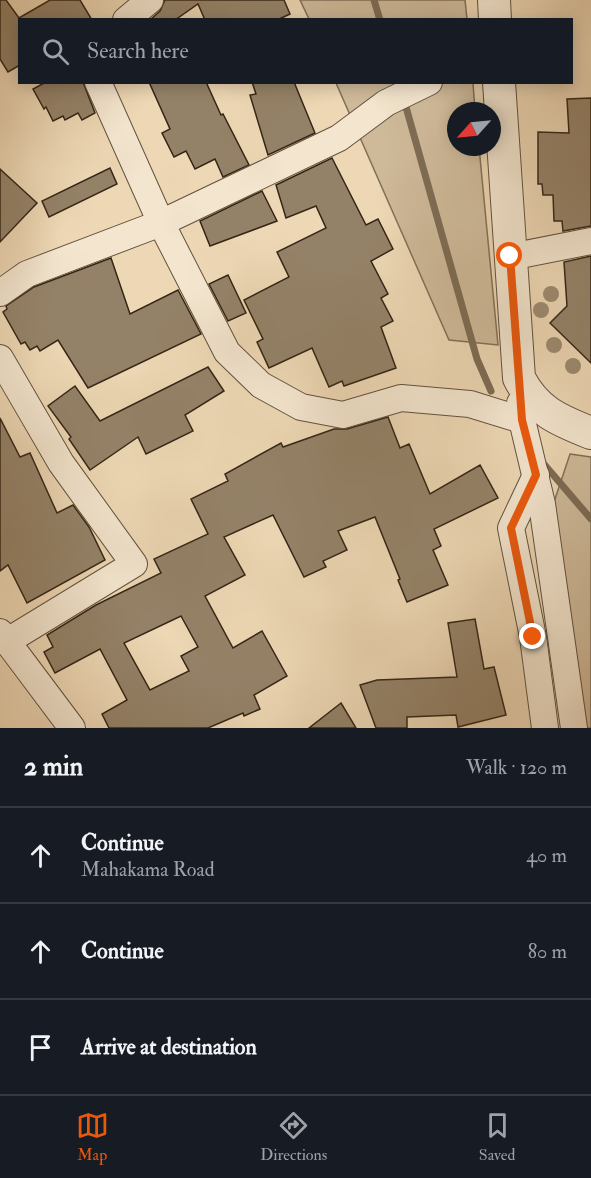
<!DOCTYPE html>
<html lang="en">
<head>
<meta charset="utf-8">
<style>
  :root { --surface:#171b24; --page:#242831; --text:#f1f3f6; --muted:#9ea1a6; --line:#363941; --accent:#ea580c }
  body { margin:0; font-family:"IM FELL Double Pica",serif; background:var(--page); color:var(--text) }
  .compass { position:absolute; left:447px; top:102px; width:54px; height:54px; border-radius:50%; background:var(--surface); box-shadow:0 3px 15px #0003; rotate:243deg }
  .stop { position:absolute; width:18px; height:18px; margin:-14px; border:4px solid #ea580c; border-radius:50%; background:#fff }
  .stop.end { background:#ea580c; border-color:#fff; box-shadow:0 2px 6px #0008 }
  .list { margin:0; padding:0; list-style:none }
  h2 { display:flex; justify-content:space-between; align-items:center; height:78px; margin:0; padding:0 24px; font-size:26px }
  h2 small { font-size:20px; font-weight:400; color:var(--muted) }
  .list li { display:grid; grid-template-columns:39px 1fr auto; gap:18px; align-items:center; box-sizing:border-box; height:96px; padding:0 24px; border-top:2px solid var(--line) }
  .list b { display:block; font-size:22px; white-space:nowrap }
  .list p { margin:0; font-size:20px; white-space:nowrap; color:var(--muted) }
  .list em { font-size:20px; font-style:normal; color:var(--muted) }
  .icon { flex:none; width:33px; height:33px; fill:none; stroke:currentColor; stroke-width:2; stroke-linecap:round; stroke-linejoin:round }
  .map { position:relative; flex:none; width:591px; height:728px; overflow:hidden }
  .search { position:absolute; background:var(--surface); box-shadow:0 3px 15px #0003; left:18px; right:18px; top:18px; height:66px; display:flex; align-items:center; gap:15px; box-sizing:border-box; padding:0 21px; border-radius:0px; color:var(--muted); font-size:22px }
  .sheet { height:366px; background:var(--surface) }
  nav { display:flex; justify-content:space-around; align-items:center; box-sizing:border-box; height:84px; border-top:2px solid var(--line); background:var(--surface); font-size:16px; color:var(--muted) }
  nav a { display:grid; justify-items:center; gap:3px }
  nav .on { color:var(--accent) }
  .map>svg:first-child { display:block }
</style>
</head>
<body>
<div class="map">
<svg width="591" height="728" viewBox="0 0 591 728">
  <rect width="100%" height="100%" fill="#edd7b4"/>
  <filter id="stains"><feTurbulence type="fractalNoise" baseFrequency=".00333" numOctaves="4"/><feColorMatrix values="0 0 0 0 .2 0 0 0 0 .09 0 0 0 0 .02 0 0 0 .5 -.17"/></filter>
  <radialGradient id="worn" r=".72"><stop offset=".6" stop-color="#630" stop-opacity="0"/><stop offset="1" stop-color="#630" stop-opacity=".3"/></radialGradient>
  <g fill="#ceb999" stroke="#817058" stroke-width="1.5">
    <polygon points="300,0 465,0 467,19 309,19"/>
    <polygon points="336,83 473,83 475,111 456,111 456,147 479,147 498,345 449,340"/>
    <polygon points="570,454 591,457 591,728 562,728 542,538"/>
  </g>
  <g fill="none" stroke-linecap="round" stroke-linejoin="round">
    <g stroke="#7d6c54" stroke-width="7">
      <polyline points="374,0 380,20"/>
      <polyline points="404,100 477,359 491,391"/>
      <polyline points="543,463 591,519"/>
    </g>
  </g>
  <g fill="#948268" stroke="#342616" stroke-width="1.5" fill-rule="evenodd">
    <polygon points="0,0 6,0 19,18 50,0 80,0 92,20 20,20 20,65 8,72 0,59"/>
    <polygon points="165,0 284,0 290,14 277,20 205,20 198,4 175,20 150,20 160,11"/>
    <polygon points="46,82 83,82 95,113 82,120 78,113 65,120 63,116 53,121 46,107 44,109 33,89"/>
    <polygon points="149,82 206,82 221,115 223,114 249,165 223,177 215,159 195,169 186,151 174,157 162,133 170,129"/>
    <polygon points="252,82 294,82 315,133 268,155 250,95 256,94"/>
    <polygon points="591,98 591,226 563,231 562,221 554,221 553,195 543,195 542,184 538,184 538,132 569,133 567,99"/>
    <polygon points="332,158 366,225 378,219 393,249 371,261 388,294 381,298 393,321 381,327 396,368 344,386 342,381 329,387 312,348 269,368 257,342 263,339 244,300 289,277 277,252 326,228 316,206 286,218 276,185"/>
    <polygon points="110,168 117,184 49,217 42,201"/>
    <polygon points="0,169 37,203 0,242"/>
    <polygon points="262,191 277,221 210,246 200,221"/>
    <polygon points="591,256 591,363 550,323 567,306 564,262"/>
    <polygon points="111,258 130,314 178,290 201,334 88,388 58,340 40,351 37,346 30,350 25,342 21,344 3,312 7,309 6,306 34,287"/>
    <polygon points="228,275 246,313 228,321 209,284"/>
    <polygon points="208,367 224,391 185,415 193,431 146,454 138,437 90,470 69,439 71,437 48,406 75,386 100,421"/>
    <path d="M 388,417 L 400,448 L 409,444 L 430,494 L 480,465 L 498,498 L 434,529 L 441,546 L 433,550 L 448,585 L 407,602 L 398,580 L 400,579 L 375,517 L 338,531 L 347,550 L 323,561 L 326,567 L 304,577 L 273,515 L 224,537 L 245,575 L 205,596 L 233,648 L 262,631 L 287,676 L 254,695 L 260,709 L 244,716 L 243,713 L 208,728 L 109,728 L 102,714 L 127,700 L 100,649 L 55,673 L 44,652 L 53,647 L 47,635 L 96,605 L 161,573 L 154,559 L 208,534 L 191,499 L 228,481 L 225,474 L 281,443 L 283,447 L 334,429 L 347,429 ZM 181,616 L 198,647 L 181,656 L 189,671 L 150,690 L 124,643 Z"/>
    <polygon points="0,418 20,457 30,453 57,513 73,505 89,527 105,560 27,603 8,565 0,571"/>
    <polygon points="475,619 484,669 494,667 506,715 458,727 456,715 407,717 407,728 376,728 360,685 377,680 457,677 448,623"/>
    <polygon points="341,703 356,728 309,728"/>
  </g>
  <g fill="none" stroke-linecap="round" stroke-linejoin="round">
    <defs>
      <g id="minor">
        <polyline points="126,20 150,0"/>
        <polyline points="98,82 161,223 227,352 261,385 301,407 343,415 401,398 470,404 522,420"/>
        <polyline points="510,257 591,241"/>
        <polyline points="0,293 27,274 161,223 339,138 386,103 429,82"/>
        <polyline points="0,358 61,463 134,564 6,642"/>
        <polyline points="520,403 522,420 542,504 574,728"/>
        <polyline points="536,475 511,528 533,637 545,728"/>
        <polyline points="0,632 72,728"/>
      </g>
      <g id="tertiary">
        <polyline points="494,0 495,20"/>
        <path d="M 499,82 L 519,378 C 536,411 558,420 591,433"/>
      </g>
    </defs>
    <use href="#minor" stroke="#62523e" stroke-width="28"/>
    <use href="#tertiary" stroke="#62523e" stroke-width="34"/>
    <use href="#minor" stroke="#f3e5ce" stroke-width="26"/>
    <use href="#tertiary" stroke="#f3e5ce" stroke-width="32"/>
  </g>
  <g fill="#9c8a6f">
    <circle cx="551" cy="294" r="8"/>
    <circle cx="541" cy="310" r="8"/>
    <circle cx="554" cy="345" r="8"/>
    <circle cx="573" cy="366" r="8"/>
  </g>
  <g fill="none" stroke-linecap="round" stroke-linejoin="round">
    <polyline stroke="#ea580c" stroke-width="8" points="510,256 522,420 536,475 511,528 533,637"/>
  </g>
  <rect width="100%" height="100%" filter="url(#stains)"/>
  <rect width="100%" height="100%" fill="url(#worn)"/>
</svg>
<svg class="compass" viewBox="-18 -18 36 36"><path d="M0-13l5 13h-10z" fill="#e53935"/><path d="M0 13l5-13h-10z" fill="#9ea1a6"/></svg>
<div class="stop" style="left:510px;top:256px"></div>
<div class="stop end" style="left:533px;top:637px"></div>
<div class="search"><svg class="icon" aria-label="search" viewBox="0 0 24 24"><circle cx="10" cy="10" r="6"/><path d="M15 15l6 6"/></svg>Search here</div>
</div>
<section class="sheet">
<h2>2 min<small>Walk · 120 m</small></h2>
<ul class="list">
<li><svg class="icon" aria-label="ahead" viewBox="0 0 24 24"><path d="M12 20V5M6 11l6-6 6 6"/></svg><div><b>Continue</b><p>Mahakama Road</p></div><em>40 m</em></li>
<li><svg class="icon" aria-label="ahead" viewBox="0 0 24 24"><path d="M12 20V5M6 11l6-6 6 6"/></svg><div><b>Continue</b></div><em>80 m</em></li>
<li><svg class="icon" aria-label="arrive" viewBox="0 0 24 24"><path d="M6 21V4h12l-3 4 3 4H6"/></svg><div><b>Arrive at destination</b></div></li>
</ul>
</section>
<nav>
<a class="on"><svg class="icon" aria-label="map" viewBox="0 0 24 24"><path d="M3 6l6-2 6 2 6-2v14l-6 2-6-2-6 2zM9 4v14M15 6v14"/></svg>Map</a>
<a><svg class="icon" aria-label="directions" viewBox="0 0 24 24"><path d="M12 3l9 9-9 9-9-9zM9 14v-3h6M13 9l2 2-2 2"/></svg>Directions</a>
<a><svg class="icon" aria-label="saved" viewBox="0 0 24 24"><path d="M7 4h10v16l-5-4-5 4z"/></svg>Saved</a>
</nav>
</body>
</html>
